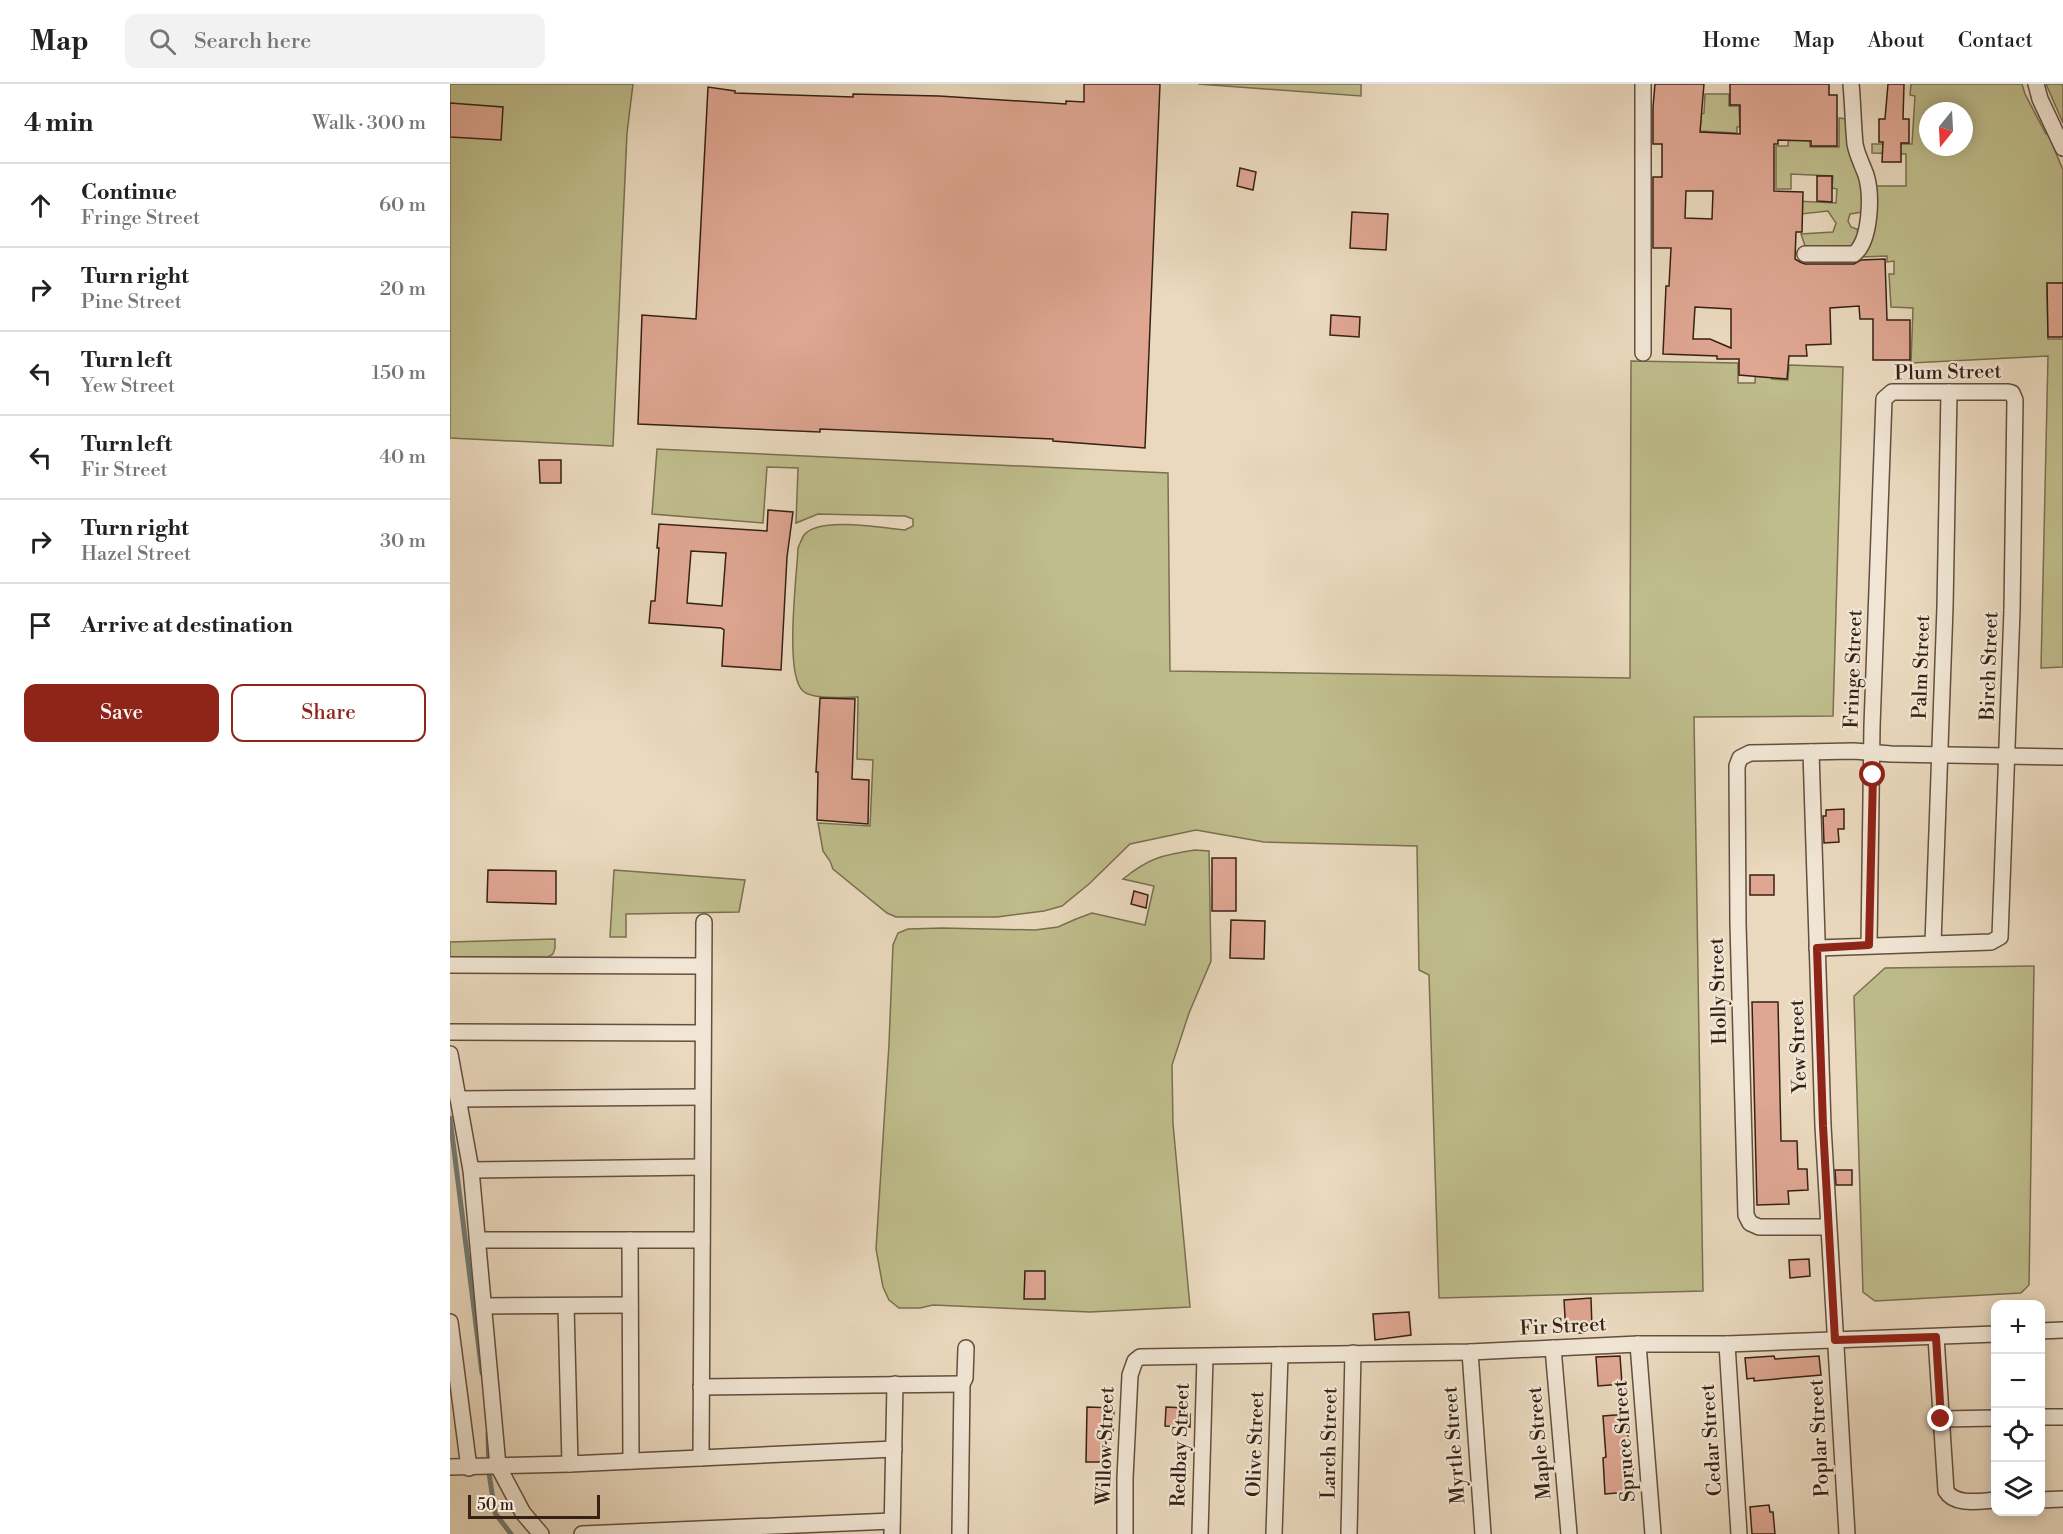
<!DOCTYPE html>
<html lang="en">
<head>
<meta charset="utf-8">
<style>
  :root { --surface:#fff; --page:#f2f2f2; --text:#202124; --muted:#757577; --line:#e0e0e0; --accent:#8f2418 }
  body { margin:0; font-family:"Libre Bodoni",serif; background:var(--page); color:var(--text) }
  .controls { position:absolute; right:18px; bottom:18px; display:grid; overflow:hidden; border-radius:12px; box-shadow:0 3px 15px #0003 }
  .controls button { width:54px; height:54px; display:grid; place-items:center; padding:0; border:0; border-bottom:2px solid var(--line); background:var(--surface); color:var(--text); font:30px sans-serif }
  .compass { position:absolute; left:1469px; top:18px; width:54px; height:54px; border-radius:50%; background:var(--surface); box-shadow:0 3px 15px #0003; rotate:198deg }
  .scale { position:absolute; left:18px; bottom:15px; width:132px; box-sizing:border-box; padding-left:6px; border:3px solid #372114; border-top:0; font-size:16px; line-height:21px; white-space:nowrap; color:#372114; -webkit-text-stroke:4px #f1e6d5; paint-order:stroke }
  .stop { position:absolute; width:18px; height:18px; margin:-14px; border:4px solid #8f2418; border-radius:50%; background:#fff }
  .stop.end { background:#8f2418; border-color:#fff; box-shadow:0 2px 6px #0008 }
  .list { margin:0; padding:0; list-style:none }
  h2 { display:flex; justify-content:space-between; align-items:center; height:78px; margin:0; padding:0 24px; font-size:26px }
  h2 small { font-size:20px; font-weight:400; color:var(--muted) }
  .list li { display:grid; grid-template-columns:39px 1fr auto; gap:18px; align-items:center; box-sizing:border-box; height:84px; padding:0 24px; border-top:2px solid var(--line) }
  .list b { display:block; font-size:22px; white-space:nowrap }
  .list p { margin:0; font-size:20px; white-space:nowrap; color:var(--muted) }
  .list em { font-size:20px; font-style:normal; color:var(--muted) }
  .actions { display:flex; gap:12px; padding:18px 24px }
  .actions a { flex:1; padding:14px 0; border:2px solid var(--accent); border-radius:12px; text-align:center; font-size:21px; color:var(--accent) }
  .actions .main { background:var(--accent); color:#fff }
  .icon { flex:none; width:33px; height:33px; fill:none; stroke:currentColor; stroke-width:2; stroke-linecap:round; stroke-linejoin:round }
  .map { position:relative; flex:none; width:1613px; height:1450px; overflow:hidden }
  header { display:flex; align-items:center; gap:36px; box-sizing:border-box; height:84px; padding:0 30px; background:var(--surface); border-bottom:2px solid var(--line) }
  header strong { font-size:28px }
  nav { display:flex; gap:33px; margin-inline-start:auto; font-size:21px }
  .search { width:420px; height:54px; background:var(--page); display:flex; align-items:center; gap:15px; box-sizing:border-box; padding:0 21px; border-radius:12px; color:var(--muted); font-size:22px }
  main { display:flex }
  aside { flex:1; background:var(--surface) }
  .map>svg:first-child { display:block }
</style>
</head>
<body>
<header>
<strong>Map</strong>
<div class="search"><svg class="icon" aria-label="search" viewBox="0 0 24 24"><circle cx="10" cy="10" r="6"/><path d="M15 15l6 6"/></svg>Search here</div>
<nav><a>Home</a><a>Map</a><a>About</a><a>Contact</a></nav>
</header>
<main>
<aside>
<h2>4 min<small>Walk · 300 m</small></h2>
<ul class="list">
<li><svg class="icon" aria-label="ahead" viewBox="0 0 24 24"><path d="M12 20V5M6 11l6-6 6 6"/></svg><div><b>Continue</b><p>Fringe Street</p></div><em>60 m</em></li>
<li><svg class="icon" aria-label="right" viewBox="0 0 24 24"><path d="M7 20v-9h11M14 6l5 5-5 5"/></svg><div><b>Turn right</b><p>Pine Street</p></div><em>20 m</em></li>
<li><svg class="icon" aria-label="left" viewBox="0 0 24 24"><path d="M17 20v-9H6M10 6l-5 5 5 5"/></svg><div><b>Turn left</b><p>Yew Street</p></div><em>150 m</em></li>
<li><svg class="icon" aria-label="left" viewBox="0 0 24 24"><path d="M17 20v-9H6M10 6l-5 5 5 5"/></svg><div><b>Turn left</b><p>Fir Street</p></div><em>40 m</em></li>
<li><svg class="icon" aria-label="right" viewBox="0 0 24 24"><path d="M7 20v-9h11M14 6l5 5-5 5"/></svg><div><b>Turn right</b><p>Hazel Street</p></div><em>30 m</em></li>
<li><svg class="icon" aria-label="arrive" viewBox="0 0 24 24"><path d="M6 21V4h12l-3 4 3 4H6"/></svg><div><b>Arrive at destination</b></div></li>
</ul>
<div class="actions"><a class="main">Save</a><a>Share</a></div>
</aside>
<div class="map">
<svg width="1613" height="1450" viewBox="0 0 1613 1450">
  <rect width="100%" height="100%" fill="#ead9be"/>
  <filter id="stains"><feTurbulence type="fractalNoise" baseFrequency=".00333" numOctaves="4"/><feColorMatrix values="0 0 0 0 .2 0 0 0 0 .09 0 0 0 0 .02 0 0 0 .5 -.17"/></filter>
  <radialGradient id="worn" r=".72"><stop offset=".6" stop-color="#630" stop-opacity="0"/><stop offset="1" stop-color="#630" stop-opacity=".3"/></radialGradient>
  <g fill="#bfbd8c" stroke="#7b6f50" stroke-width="1.5" fill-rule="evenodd">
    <polygon points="0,0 183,0 177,49 163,362 0,354"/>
    <polygon points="748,0 911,0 911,12"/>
    <path d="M 1461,0 L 1572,0 L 1575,10 L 1596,50 L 1598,50 L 1613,86 L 1613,199 L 1597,200 L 1598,255 L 1613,255 L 1613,583 L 1591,584 L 1598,272 L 1461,279 L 1463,224 L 1441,223 L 1439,190 L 1444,190 L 1444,177 L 1437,178 L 1437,172 L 1410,173 L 1424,102 L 1456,102 L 1456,70 L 1422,69 L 1422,60 L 1462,60 L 1465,12 L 1460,11 ZM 1478,27 L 1514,27 L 1514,63 L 1478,63 Z"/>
    <polygon points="1596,0 1613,0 1613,39"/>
    <polygon points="1255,10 1279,10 1279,22 1289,22 1290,43 1287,43 1287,49 1250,47 1251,30 1254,29"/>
    <polygon points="1389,34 1397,35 1412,96 1412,128 1400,130 1398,137 1401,143 1407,145 1408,151 1403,163 1359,164 1355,162 1351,150 1383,148 1386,139 1378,127 1342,131 1346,117 1386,119 1387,105 1382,104 1383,92 1341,90 1341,105 1326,105 1326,62 1338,62 1339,48 1359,45 1360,63 1389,63"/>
    <path d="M 1181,277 L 1288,279 L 1288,299 L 1305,299 L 1306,280 L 1322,280 L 1322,295 L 1338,296 L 1339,281 L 1393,283 L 1383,632 L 1244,633 L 1253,1207 L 989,1214 L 979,891 L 969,886 L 967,762 L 814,758 L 746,746 L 680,760 L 639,800 L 612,822 L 594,827 L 547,833 L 446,833 L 437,829 L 383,785 L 380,777 L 373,767 L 368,739 L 420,742 L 423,676 L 407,675 L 408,613 C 395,613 362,616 353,607 C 334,590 347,491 348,464 C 350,460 352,454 354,451 C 369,432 433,444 455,446 L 463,442 L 463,435 L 455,432 L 368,430 L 346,439 L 348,384 L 317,383 L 313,439 L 202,430 L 207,365 L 718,389 L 720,587 L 1180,594 Z"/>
    <path d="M 745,766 L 759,767 L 761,877 L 739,929 L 722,981 L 723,1040 L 740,1223 L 640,1228 L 483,1221 L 470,1224 L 449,1224 L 439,1216 L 433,1203 L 426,1165 L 439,960 L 443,861 L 448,849 L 458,845 L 492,844 L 585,846 L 608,843 L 626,835 L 642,829 L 695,841 L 704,802 L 673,795 C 699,774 712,771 745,766 Z"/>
    <polygon points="164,786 295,796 289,828 176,830 176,853 160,853"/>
    <polygon points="105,855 105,864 103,870 98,873 0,873 0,858"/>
    <polygon points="1584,882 1579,1201 1571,1209 1425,1217 1413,1208 1404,912 1435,884"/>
  </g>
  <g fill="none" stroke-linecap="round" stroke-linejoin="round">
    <g stroke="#727c76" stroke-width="5">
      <polyline points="0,1034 32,1289"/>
      <polyline points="38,1349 39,1389 45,1429 61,1450"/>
    </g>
  </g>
  <g fill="#dfa692" stroke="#372114" stroke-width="1.5" fill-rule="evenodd">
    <polygon points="634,0 710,0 695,364 603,357 603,355 370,345 370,348 188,340 192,231 246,235 258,3 285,7 285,9 403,13 403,10 489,12 616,20 616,17 634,18"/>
    <path d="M 1205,0 L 1254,0 L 1250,48 L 1290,50 L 1290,21 L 1280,21 L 1280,0 L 1379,0 L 1379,11 L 1387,11 L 1387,62 L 1361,62 L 1361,57 L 1328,56 L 1328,60 L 1324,60 L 1324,107 L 1353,108 L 1352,148 L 1346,148 L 1345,175 L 1350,178 L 1355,180 L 1404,180 L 1411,176 L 1435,175 L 1437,236 L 1460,236 L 1460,276 L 1423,276 L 1423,235 L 1410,235 L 1409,222 L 1380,224 L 1381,260 L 1356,261 L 1357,272 L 1339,272 L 1337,295 L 1289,291 L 1289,275 L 1267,275 L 1267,272 L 1213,270 L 1216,202 L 1219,202 L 1221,164 L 1203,164 L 1203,93 L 1212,93 L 1212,60 L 1203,60 L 1203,23 ZM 1236,107 L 1263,107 L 1262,135 L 1235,134 ZM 1245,223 L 1281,225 L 1281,264 L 1260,255 L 1243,255 Z"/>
    <polygon points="1438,0 1454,0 1453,35 1459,35 1459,59 1451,59 1451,78 1432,78 1433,58 1429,58 1429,35 1435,35"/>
    <polygon points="0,19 53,23 51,56 0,53"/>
    <polygon points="790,84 806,88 803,106 787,102"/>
    <polygon points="1367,92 1382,92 1382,118 1367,117"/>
    <polygon points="902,128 938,130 936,166 900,164"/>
    <polygon points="1597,199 1613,199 1613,253 1598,253"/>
    <polygon points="881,231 910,233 909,253 880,251"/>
    <polygon points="89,376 111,376 111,399 90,399"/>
    <path d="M 318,426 L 343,428 L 337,473 L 331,586 L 272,582 L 274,546 L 271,544 L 199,539 L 201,517 L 205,517 L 209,464 L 207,464 L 209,440 L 317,447 ZM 241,467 L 276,469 L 272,522 L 237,519 Z"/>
    <polygon points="370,614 405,615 402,695 419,696 418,740 367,736 368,688 366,688"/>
    <polygon points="1394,725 1394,745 1388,745 1389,758 1374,759 1373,732 1376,732 1376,726"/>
    <rect x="762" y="774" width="24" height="53"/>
    <polygon points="38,786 106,787 106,820 37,818"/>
    <rect x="1300" y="791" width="24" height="20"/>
    <polygon points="684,807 698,811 696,824 681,820"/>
    <polygon points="781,836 815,837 814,875 780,874"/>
    <polygon points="1302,918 1328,918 1331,1057 1347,1057 1348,1085 1357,1085 1358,1106 1338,1107 1339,1120 1307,1121"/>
    <polygon points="1385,1086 1402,1086 1402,1101 1386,1101"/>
    <polygon points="1359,1175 1360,1192 1340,1194 1339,1176"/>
    <polygon points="575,1187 595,1187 595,1215 574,1215"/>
    <polygon points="1141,1214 1142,1244 1134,1244 1134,1249 1116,1249 1114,1216"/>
    <polygon points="959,1228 961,1251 925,1256 923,1230"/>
    <polygon points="1170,1272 1172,1300 1148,1302 1146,1273"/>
    <polygon points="1324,1272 1325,1275 1369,1272 1371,1291 1304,1297 1304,1294 1297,1295 1295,1274"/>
    <polygon points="637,1323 664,1324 663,1347 656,1347 656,1378 636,1378"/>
    <polygon points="716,1323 735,1324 734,1329 740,1330 740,1343 715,1342"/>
    <polygon points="1178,1330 1178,1355 1172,1356 1174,1382 1183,1381 1184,1401 1178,1401 1179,1408 1155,1410 1153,1374 1156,1373 1153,1332"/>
    <polygon points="1319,1421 1320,1428 1323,1428 1325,1450 1302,1450 1300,1423"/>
  </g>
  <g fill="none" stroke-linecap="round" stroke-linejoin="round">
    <defs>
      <g id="minor">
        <polyline points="1586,0 1590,15 1613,64"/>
        <path d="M 1355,170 L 1404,170 C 1421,157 1422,110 1416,91 C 1412,80 1407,71 1405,60 C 1403,40 1403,20 1401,0"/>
        <polyline points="1193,269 1193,0"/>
        <polyline points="1361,668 1373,1042 1397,1450"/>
        <polyline points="1483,859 1495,523 1499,308"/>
        <polyline points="1367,864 1541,858 1550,853 1562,526 1565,316 1562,309 1558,308 1442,308 1434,315 1422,642 1419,861"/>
        <polyline points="0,881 252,882"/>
        <polyline points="0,948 252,949"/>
        <polyline points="0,970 21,1086 48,1382 73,1429 91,1450"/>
        <polyline points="8,1015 252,1013"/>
        <polyline points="21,1086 252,1083"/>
        <polyline points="1378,1143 1309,1143 1300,1139 1296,1131 1288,840 1287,682 1290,674 1300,669 1404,667 1441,670 1613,673"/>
        <polyline points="28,1156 252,1156"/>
        <polyline points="180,1156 181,1377"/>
        <polyline points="34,1222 180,1221"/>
        <polyline points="116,1222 120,1380"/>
        <polyline points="0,1238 19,1384"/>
        <polyline points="1590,1247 1613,1246"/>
        <path d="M 1486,1253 L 1496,1407 C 1505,1422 1530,1417 1546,1416"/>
        <polyline points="1188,1260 1203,1450"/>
        <polyline points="1277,1260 1289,1450"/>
        <polyline points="1103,1264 1119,1450"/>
        <polyline points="1020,1268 1033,1450"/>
        <polyline points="251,1303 512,1300"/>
        <polyline points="1590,1333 1613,1333"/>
        <polyline points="1491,1335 1546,1334"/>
        <polyline points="251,1374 254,838"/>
        <polyline points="0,1383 120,1380 444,1365"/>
        <polyline points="1590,1416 1613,1415"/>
        <polyline points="132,1450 442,1437"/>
        <polyline points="442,1450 445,1300"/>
        <polyline points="510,1450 512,1300 515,1294 516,1264"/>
        <polyline points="675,1450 675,1394 680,1291 685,1277 690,1273 1020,1268 1188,1260 1277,1260 1546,1250"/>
        <polyline points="750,1450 755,1273"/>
        <polyline points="824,1450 830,1271"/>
        <polyline points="899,1450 903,1269"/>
      </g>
    </defs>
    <use href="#minor" stroke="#644f3e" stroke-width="18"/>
    <use href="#minor" stroke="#f1e6d5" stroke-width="15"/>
  </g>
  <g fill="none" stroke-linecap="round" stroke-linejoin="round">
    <polyline stroke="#8f2418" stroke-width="8" points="1423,691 1419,861 1367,864 1373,1042 1385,1256 1486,1253 1491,1335"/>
  </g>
  <g text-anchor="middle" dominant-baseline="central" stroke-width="4.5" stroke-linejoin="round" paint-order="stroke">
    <g font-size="20" fill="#372114" stroke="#f1e6d5">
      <text transform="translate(1498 289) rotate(-1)">Plum Street</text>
      <text transform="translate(1540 582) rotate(-88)">Birch Street</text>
      <text transform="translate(1472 583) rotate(-88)">Palm Street</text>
      <text transform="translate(1404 585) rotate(-88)">Fringe Street</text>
      <text transform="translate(1269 907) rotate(-92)">Holly Street</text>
      <text transform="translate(1349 962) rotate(-92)">Yew Street</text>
      <text transform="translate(1113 1243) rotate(-3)">Fir Street</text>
      <text transform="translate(1370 1354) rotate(-93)">Poplar Street</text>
      <text transform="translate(1262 1356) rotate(-94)">Cedar Street</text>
      <text transform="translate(1175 1357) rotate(-94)">Spruce Street</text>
      <text transform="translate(880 1359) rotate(-89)">Larch Street</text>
      <text transform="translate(1090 1359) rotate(-95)">Maple Street</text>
      <text transform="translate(806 1360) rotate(-88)">Olive Street</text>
      <text transform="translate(731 1361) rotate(-88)">Redbay Street</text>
      <text transform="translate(1005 1361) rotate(-94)">Myrtle Street</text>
      <text transform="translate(656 1362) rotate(-88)">Willow Street</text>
    </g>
  </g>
  <rect width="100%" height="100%" filter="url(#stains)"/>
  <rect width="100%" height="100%" fill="url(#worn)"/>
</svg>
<div class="controls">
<button>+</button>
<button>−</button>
<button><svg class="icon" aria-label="locate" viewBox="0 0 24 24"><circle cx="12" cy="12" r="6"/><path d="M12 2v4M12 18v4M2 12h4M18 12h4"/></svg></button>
<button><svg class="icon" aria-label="layers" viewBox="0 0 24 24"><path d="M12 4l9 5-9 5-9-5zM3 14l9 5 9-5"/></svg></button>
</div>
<svg class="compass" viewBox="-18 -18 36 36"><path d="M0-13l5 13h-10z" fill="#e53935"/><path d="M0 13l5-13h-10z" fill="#757577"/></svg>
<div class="scale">50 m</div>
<div class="stop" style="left:1423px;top:691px"></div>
<div class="stop end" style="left:1491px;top:1335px"></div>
</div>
</main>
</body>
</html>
